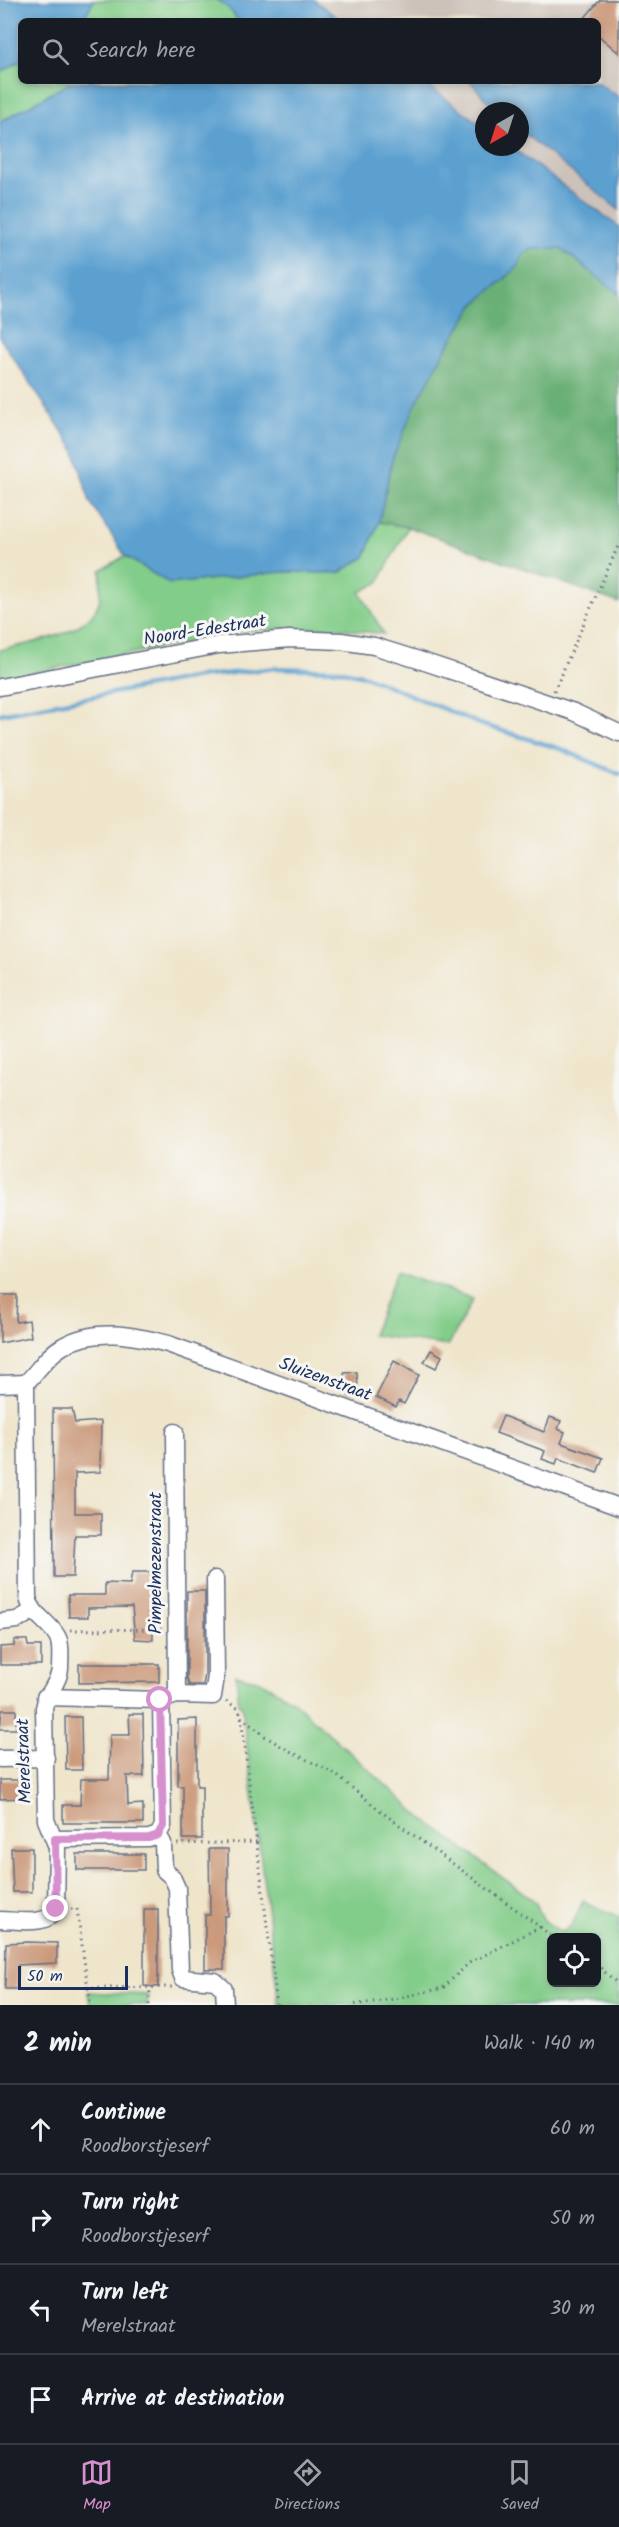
<!DOCTYPE html>
<html lang="en">
<head>
<meta charset="utf-8">
<style>
  :root { --surface:#171b24; --page:#20242c; --text:#f1f3f6; --muted:#9ea1a6; --line:#363941; --accent:#d690ce }
  body { margin:0; font-family:Kalam,sans-serif; background:var(--page); color:var(--text) }
  .controls { position:absolute; right:18px; bottom:18px; display:grid; overflow:hidden; border-radius:9px; box-shadow:0 3px 9px #0003 }
  .controls button { width:54px; height:54px; display:grid; place-items:center; padding:0; border:0; border-bottom:2px solid var(--line); background:var(--surface); color:var(--text); font:30px sans-serif }
  .compass { position:absolute; left:475px; top:102px; width:54px; height:54px; border-radius:50%; background:var(--surface); box-shadow:0 3px 9px #0003; rotate:219deg }
  .scale { position:absolute; left:18px; bottom:15px; width:110px; box-sizing:border-box; padding-left:6px; border:3px solid #1b2f5e; border-top:0; font-size:16px; line-height:21px; white-space:nowrap; color:#1b2f5e; -webkit-text-stroke:4px #f6f6f2; paint-order:stroke }
  .stop { position:absolute; width:18px; height:18px; margin:-14px; border:4px solid #d690ce; border-radius:50%; background:#fff }
  .stop.end { background:#d690ce; border-color:#fff; box-shadow:0 2px 6px #0008 }
  .list { margin:0; padding:0; list-style:none }
  h2 { display:flex; justify-content:space-between; align-items:center; height:78px; margin:0; padding:0 24px; font-size:26px }
  h2 small { font-size:20px; font-weight:400; color:var(--muted) }
  .list li { display:grid; grid-template-columns:39px 1fr auto; gap:18px; align-items:center; box-sizing:border-box; height:90px; padding:0 24px; border-top:2px solid var(--line) }
  .list b { display:block; font-size:22px; white-space:nowrap }
  .list p { margin:0; font-size:20px; white-space:nowrap; color:var(--muted) }
  .list em { font-size:20px; font-style:normal; color:var(--muted) }
  .icon { flex:none; width:33px; height:33px; fill:none; stroke:currentColor; stroke-width:2; stroke-linecap:round; stroke-linejoin:round }
  .map { position:relative; flex:none; width:619px; height:2005px; overflow:hidden }
  .search { position:absolute; background:var(--surface); box-shadow:0 3px 9px #0003; left:18px; right:18px; top:18px; height:66px; display:flex; align-items:center; gap:15px; box-sizing:border-box; padding:0 21px; border-radius:9px; color:var(--muted); font-size:22px }
  .sheet { height:438px; background:var(--surface) }
  nav { display:flex; justify-content:space-around; align-items:center; box-sizing:border-box; height:84px; border-top:2px solid var(--line); background:var(--surface); font-size:16px; color:var(--muted) }
  nav a { display:grid; justify-items:center; gap:3px }
  nav .on { color:var(--accent) }
  .map>svg:first-child { display:block }
</style>
</head>
<body>
<div class="map">
<svg width="619" height="2005" viewBox="0 0 619 2005">
  <rect width="100%" height="100%" fill="#f6f6f2"/>
  <filter id="ink" filterUnits="userSpaceOnUse"><feTurbulence type="fractalNoise" baseFrequency=".0167" numOctaves="2"/><feDisplacementMap in="SourceGraphic" scale="12" xChannelSelector="R" yChannelSelector="G"/><feConvolveMatrix kernelMatrix="1 2 1 2 8 2 1 2 1" color-interpolation-filters="sRGB"/></filter>
  <filter id="wash" filterUnits="userSpaceOnUse"><feTurbulence type="fractalNoise" baseFrequency=".008" numOctaves="4" result="noise"/><feDisplacementMap in="SourceGraphic" scale="24" xChannelSelector="R" yChannelSelector="G"/><feGaussianBlur stdDeviation="1.35" result="paint"/><feColorMatrix in="noise" values="0 0 0 0 0 0 0 0 0 0 0 0 0 0 0 0 0 1.4 0 .05"/><feComposite in="paint" operator="in"/></filter>
  <g filter="url(#wash)">
    <rect width="100%" height="100%" fill="#efe5cb"/>
    <polygon fill="#cdc2b9" points="314,0 619,0 619,227 511,147 520,147 520,111 484,111 484,127 422,81 598,81 598,21 342,21"/>
    <g fill="#83cd8a" stroke="#4f7e74" stroke-width="1.5" fill-rule="evenodd">
      <polygon points="94,0 217,0 228,7 237,19 237,21 82,21"/>
      <polygon points="21,60 21,81 73,81 0,122 0,73"/>
      <path d="M 379,522 L 408,527 L 378,583 L 360,592 L 384,634 L 335,628 L 249,630 L 0,679 L 0,650 C 30,643 93,635 100,598 C 101,589 100,579 101,570 L 125,556 L 170,584 L 281,572 L 339,573 L 365,557 Z"/>
      <polygon points="397,1271 473,1299 448,1346 372,1335"/>
      <path d="M 236,1675 L 260,1681 L 292,1700 L 422,1818 L 537,1903 C 539,1920 548,1924 562,1932 L 572,1925 L 583,1901 L 619,1917 L 619,2005 L 279,2005 L 242,1706 L 239,1705 ZM 552,1938 L 596,1938 L 596,1982 L 552,1982 Z"/>
      <polygon points="88,1992 149,1995 147,2005 90,2005"/>
    </g>
    <path fill="#6ab076" stroke="#42706a" stroke-width="1.5" d="M 533,249 L 562,249 L 619,294 L 619,603 L 408,527 L 379,522 C 383,502 385,480 392,460 C 407,412 443,346 473,307 C 489,287 513,280 522,255 Z"/>
    <g fill="#5ba0d0" stroke="#3b6897" stroke-width="1.5">
      <polygon points="0,0 94,0 82,21 21,21 21,60 0,73"/>
      <polygon points="217,0 314,0 342,21 237,21 237,18 228,8"/>
      <polygon points="73,81 422,81 484,127 484,147 511,147 619,227 619,294 562,249 533,249 523,254 518,267 474,305 443,354 414,408 392,460 379,522 365,557 339,573 281,572 170,584 125,556 90,502 74,449 0,338 0,122"/>
      <polygon points="470,81 595,81 619,97 619,210 520,130 520,111 496,111"/>
    </g>
    <g fill="none" stroke-linecap="round" stroke-linejoin="round">
      <polyline stroke="#5ba0d0" stroke-width="4.5" points="0,714 198,677 275,668 338,670 365,676 480,724 561,749 619,774"/>
    </g>
    <g id="blocks">
      <g fill="#cb9a7c">
        <polygon points="600,0 619,0 619,53 598,35 598,21 582,21"/>
        <polygon points="0,1295 17,1295 16,1322 29,1320 31,1337 0,1343"/>
        <polygon points="431,1350 442,1356 436,1368 424,1362"/>
        <polygon points="394,1361 419,1375 404,1404 399,1401 396,1407 376,1397"/>
        <polygon points="357,1372 358,1392 346,1393 344,1373"/>
        <polygon points="53,1409 72,1409 75,1423 101,1421 100,1472 75,1473 75,1513 101,1513 101,1535 75,1535 73,1577 54,1577"/>
        <polygon points="503,1416 544,1432 550,1417 561,1421 558,1429 565,1432 561,1443 603,1458 597,1473 558,1458 556,1464 542,1459 545,1451 496,1433"/>
        <polygon points="132,1572 152,1572 153,1640 135,1639 132,1607 88,1608 88,1617 69,1617 68,1595 105,1595 105,1583 130,1584"/>
        <polygon points="187,1591 205,1591 205,1675 203,1685 189,1685 187,1678"/>
        <polygon points="14,1640 27,1640 28,1646 41,1646 41,1665 0,1665 0,1647 14,1646"/>
        <polygon points="79,1664 159,1664 159,1682 79,1683"/>
        <polygon points="2,1710 16,1710 16,1729 0,1729"/>
        <polygon points="129,1714 143,1714 144,1776 127,1776 128,1805 143,1804 143,1823 63,1823 63,1805 80,1805 81,1779 109,1779 110,1735 130,1735"/>
        <polygon points="65,1717 81,1717 82,1770 66,1770"/>
        <polygon points="197,1719 197,1786 202,1786 202,1839 183,1839 183,1786 178,1786 178,1720"/>
        <polygon points="0,1780 24,1780 24,1798 0,1799"/>
        <polygon points="11,1848 32,1848 32,1892 13,1892"/>
        <polygon points="209,1849 228,1849 228,1916 224,1916 224,1969 205,1969 205,1915 210,1915"/>
        <rect x="77" y="1854" width="67" height="16"/>
        <polygon points="144,1909 158,1909 158,1987 144,1986"/>
        <polygon points="28,1942 57,1943 57,1963 18,1965 17,1989 5,1989 6,1943"/>
      </g>
    </g>
  </g>
  <g filter="url(#ink)">
    <use href="#blocks" fill-opacity="0" stroke="#656f84" stroke-width="1.5"/>
    <g fill="none" stroke-linecap="round" stroke-linejoin="round">
      <defs>
        <g id="minor">
          <polyline points="0,687 219,645 290,639 341,641 374,646 425,662 574,712 619,733"/>
          <path d="M 26,1383 C 38,1371 48,1354 63,1346 C 95,1327 134,1335 168,1344 L 619,1507"/>
          <polyline points="0,1384 26,1383"/>
          <polyline points="175,1432 177,1695"/>
          <polyline points="0,1622 17,1620 33,1611"/>
          <polyline points="45,1697 161,1700 177,1695 213,1696 216,1676 215,1579"/>
          <polyline points="0,1759 46,1758"/>
          <polyline points="158,1835 163,1843 164,1870 172,1877 177,1888 180,1970 183,1978 215,1981 224,1989 225,2005"/>
          <polyline points="55,1839 149,1838 158,1835 163,1826 161,1700"/>
          <path d="M 0,1920 C 17,1920 48,1927 56,1909 L 57,1847 L 46,1820 L 44,1708 C 46,1693 59,1684 60,1669 C 60,1659 62,1644 57,1636 C 48,1621 32,1615 28,1598 L 26,1383"/>
        </g>
      </defs>
      <use href="#minor" stroke="#656f84" stroke-width="19"/>
      <g stroke="#656f84" stroke-width="3" stroke-dasharray="1.5 4.5" stroke-linecap="butt">
        <polyline points="554,691 619,544"/>
        <polyline points="70,1630 162,1629"/>
        <polyline points="226,1701 239,1709 241,1717 277,2005"/>
        <polyline points="241,1717 266,1737 286,1749 335,1774 387,1816 540,1927 469,1963 443,1988 394,1999 352,2005"/>
        <polyline points="177,1844 257,1842"/>
        <polyline points="71,1909 77,1909 88,1988 172,1987"/>
        <polyline points="540,1927 554,1938"/>
        <polyline points="596,1964 619,1985"/>
        <polyline points="88,1988 91,2005"/>
        <polyline points="149,2005 150,1989"/>
      </g>
      <use href="#minor" stroke="#fff" stroke-width="16"/>
    </g>
  </g>
  <g fill="none" stroke-linecap="round" stroke-linejoin="round" filter="url(#ink)">
    <polyline stroke="#d690ce" stroke-width="8" points="56,1909 55,1839 149,1838 158,1835 163,1826 160,1700"/>
  </g>
  <g text-anchor="middle" dominant-baseline="central" stroke-width="6" stroke-linejoin="round" paint-order="stroke">
    <g font-size="18" fill="#1b2f5e" stroke="#f6f6f2">
      <text transform="translate(205 631) rotate(-9)">Noord-Edestraat</text>
      <text transform="translate(325 1380) rotate(20)">Sluizenstraat</text>
      <text transform="translate(156 1563) rotate(-90)">Pimpelmezenstraat</text>
      <text transform="translate(25 1761) rotate(-92)">Merelstraat</text>
    </g>
  </g>
</svg>
<div class="controls">
<button><svg class="icon" aria-label="locate" viewBox="0 0 24 24"><circle cx="12" cy="12" r="6"/><path d="M12 2v4M12 18v4M2 12h4M18 12h4"/></svg></button>
</div>
<svg class="compass" viewBox="-18 -18 36 36"><path d="M0-13l5 13h-10z" fill="#e53935"/><path d="M0 13l5-13h-10z" fill="#9ea1a6"/></svg>
<div class="scale">50 m</div>
<div class="stop" style="left:160px;top:1700px"></div>
<div class="stop end" style="left:56px;top:1909px"></div>
<div class="search"><svg class="icon" aria-label="search" viewBox="0 0 24 24"><circle cx="10" cy="10" r="6"/><path d="M15 15l6 6"/></svg>Search here</div>
</div>
<section class="sheet">
<h2>2 min<small>Walk · 140 m</small></h2>
<ul class="list">
<li><svg class="icon" aria-label="ahead" viewBox="0 0 24 24"><path d="M12 20V5M6 11l6-6 6 6"/></svg><div><b>Continue</b><p>Roodborstjeserf</p></div><em>60 m</em></li>
<li><svg class="icon" aria-label="right" viewBox="0 0 24 24"><path d="M7 20v-9h11M14 6l5 5-5 5"/></svg><div><b>Turn right</b><p>Roodborstjeserf</p></div><em>50 m</em></li>
<li><svg class="icon" aria-label="left" viewBox="0 0 24 24"><path d="M17 20v-9H6M10 6l-5 5 5 5"/></svg><div><b>Turn left</b><p>Merelstraat</p></div><em>30 m</em></li>
<li><svg class="icon" aria-label="arrive" viewBox="0 0 24 24"><path d="M6 21V4h12l-3 4 3 4H6"/></svg><div><b>Arrive at destination</b></div></li>
</ul>
</section>
<nav>
<a class="on"><svg class="icon" aria-label="map" viewBox="0 0 24 24"><path d="M3 6l6-2 6 2 6-2v14l-6 2-6-2-6 2zM9 4v14M15 6v14"/></svg>Map</a>
<a><svg class="icon" aria-label="directions" viewBox="0 0 24 24"><path d="M12 3l9 9-9 9-9-9zM9 14v-3h6M13 9l2 2-2 2"/></svg>Directions</a>
<a><svg class="icon" aria-label="saved" viewBox="0 0 24 24"><path d="M7 4h10v16l-5-4-5 4z"/></svg>Saved</a>
</nav>
</body>
</html>
